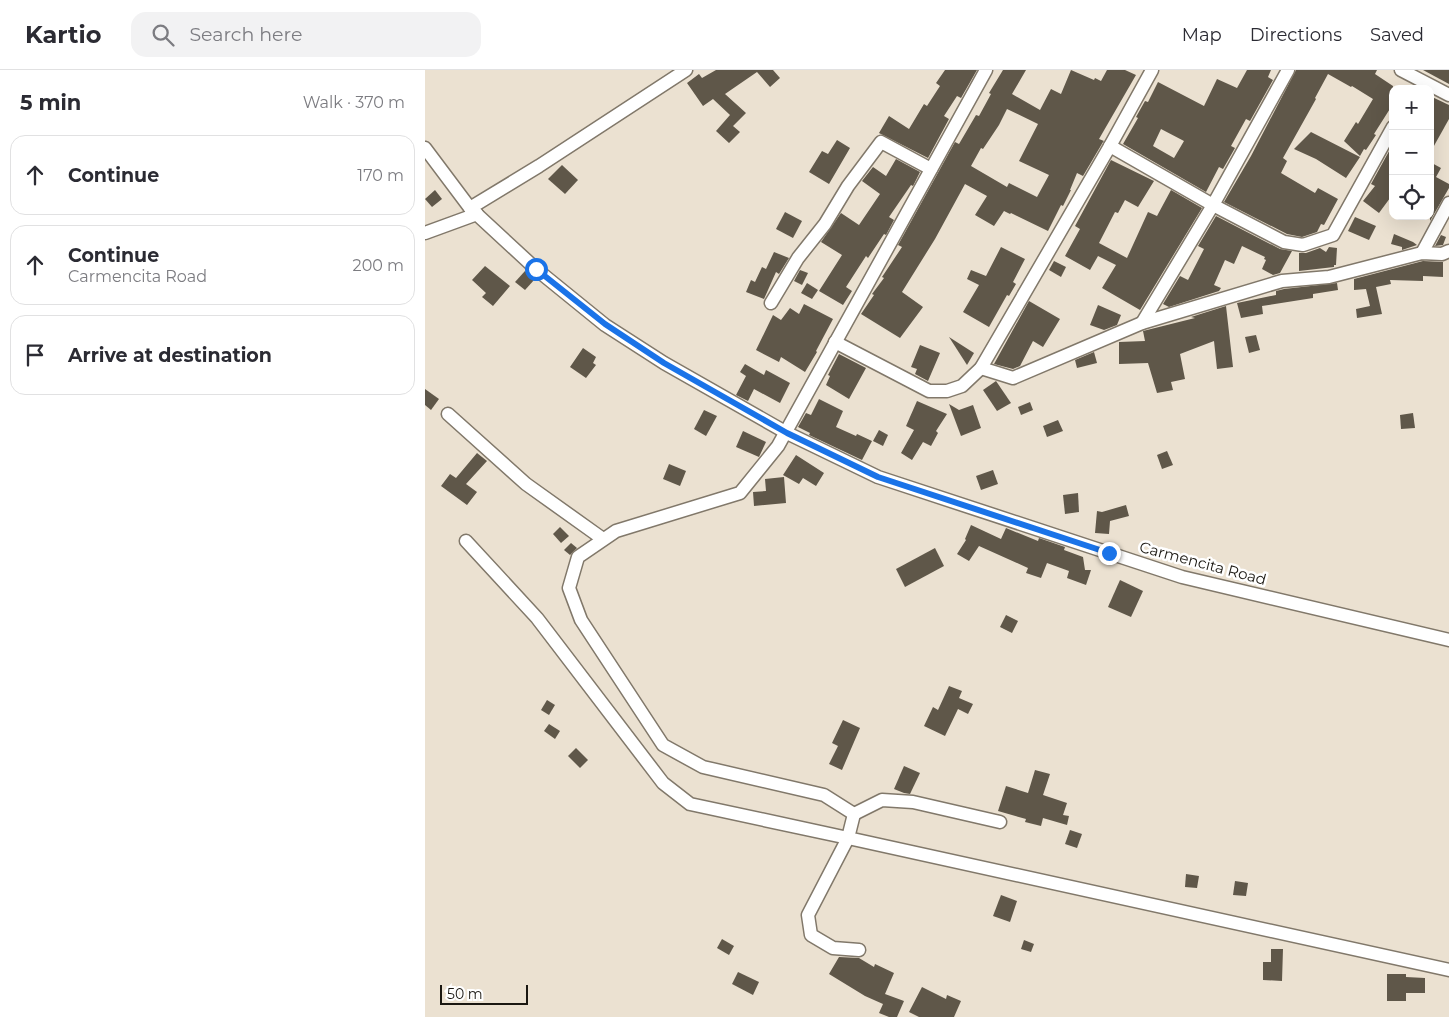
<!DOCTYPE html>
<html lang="en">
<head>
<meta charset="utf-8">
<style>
  :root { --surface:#fff; --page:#f2f2f3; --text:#2b2b33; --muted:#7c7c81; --line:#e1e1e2 }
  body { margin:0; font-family:Montserrat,sans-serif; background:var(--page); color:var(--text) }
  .controls { position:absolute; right:15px; top:15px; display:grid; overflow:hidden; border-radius:10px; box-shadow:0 5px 20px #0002 }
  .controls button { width:45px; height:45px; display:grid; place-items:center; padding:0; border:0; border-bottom:1px solid var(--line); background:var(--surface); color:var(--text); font:25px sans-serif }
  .scale { position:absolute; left:15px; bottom:12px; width:88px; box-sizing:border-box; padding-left:5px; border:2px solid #1a1711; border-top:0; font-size:14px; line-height:18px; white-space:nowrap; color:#1a1711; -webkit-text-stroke:4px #fff; paint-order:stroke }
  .stop { position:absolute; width:15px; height:15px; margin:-11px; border:4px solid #1a73e8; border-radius:50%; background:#fff }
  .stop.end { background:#1a73e8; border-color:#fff; box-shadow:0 1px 5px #0008 }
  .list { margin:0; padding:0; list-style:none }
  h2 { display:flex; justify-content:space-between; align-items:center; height:65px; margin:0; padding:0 20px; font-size:21px }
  h2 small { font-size:16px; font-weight:400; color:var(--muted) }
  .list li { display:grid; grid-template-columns:32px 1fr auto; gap:15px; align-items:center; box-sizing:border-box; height:80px; margin:0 10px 10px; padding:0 10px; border:1px solid var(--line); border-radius:15px }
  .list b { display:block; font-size:19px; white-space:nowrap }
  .list p { margin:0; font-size:16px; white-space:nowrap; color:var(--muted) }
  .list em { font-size:16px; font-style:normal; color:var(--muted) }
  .icon { flex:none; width:28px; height:28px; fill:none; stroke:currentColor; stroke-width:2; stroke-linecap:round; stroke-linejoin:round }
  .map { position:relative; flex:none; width:1024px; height:947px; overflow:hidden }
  header { display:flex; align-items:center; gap:30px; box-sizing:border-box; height:70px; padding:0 25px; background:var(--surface); border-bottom:1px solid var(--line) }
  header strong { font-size:24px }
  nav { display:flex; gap:28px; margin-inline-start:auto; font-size:18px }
  .search { width:350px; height:45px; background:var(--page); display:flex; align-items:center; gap:12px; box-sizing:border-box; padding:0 18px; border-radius:15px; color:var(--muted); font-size:19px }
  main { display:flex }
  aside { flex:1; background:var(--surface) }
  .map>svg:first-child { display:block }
</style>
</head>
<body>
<header>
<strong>Kartio</strong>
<div class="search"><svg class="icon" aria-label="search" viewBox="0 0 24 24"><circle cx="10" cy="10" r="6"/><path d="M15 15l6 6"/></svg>Search here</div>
<nav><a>Map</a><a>Directions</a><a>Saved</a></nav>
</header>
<main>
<aside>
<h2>5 min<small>Walk · 370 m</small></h2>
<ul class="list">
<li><svg class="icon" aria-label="ahead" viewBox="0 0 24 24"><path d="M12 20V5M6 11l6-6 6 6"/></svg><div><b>Continue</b></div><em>170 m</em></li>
<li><svg class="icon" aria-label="ahead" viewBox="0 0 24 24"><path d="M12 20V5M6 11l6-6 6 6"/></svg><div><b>Continue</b><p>Carmencita Road</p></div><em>200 m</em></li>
<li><svg class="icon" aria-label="arrive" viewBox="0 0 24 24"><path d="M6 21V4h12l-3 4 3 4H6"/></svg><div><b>Arrive at destination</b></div></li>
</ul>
</aside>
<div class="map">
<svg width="1024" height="947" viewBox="0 0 1024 947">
  <rect width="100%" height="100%" fill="#ebe1d1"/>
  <g fill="#5f5749" fill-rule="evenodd">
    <polygon points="291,0 348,0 355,8 345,17 332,2 300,24 321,43 308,56 315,62 304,73 291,61 305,45 288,29 278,36 262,13 274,4 277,8"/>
    <polygon points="520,0 552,0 536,28 532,26 519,46 524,49 503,88 454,63 464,46 484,59 499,34 502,36 515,16 511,13"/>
    <path d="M 578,0 L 601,0 L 587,24 L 615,40 L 626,19 L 636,24 L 646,0 L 669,10 L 670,8 L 676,11 L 682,0 L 700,0 L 711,5 L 674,69 L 679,71 L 678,72 L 658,106 L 652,103 L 645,120 L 646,120 L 638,136 L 636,135 L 623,161 L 586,143 L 585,144 L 579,141 L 569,156 L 550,145 L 562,126 L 540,114 L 510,169 L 477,222 L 498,237 L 475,268 L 436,244 L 449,225 L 447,224 L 459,208 L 457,207 L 477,177 L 473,175 L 530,72 L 534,74 L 551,45 L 554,46 L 566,24 L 564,23 ZM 582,39 L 613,54 L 594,91 L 624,105 L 612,127 L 584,113 L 582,117 L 546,96 L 556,78 L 558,79 L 574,55 Z"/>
    <path d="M 822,0 L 846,0 L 843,7 L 848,10 L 825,51 L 821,49 L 806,76 L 810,78 L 798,99 L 794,97 L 781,122 L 698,74 L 713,48 L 711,47 L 720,31 L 723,32 L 733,12 L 779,36 L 792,9 L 812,18 ZM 736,59 L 759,71 L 749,88 L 728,76 Z"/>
    <polygon points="871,0 952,0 950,4 968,16 968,34 949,64 951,65 941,80 939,79 935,86 919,71 931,52 933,54 948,29 927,16 926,17 903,4 890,28 891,29 858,88 862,91 856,103 890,123 893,118 913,129 899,155 896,154 892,162 877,167 862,164 799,132 826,86"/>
    <polygon points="998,0 1024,0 1024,14"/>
    <polygon points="1005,26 1024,35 1024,49 1005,83"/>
    <polygon points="886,62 935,87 921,108 891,89 869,79"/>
    <polygon points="412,70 425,78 404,114 384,102 397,81 403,84"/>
    <polygon points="968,74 968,124 954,143 938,131 950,116 946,114"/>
    <polygon points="471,89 495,102 488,116 486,115 464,147 469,150 461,165 459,164 443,188 441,186 421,217 427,221 418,235 394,221 417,185 396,172 416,143 434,155 455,124 437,111 448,97 461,106"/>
    <polygon points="686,90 729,111 713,137 700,130 693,143 690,142 674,173 702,188 723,142 732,146 746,120 777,138 715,240 677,218 691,195 673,186 665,200 640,186 655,159 650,156"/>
    <polygon points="1005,92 1016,98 1011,107 1024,114 1024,118 1005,151"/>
    <polygon points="137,95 153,110 140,124 123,109"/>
    <polygon points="10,120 17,129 7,137 0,129"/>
    <polygon points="360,142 377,151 368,168 351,159"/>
    <polygon points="791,146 855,179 867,181 855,203 848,205 837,199 841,190 839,189 840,187 817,176 809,194 800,190 789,215 796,218 794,221 744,237 738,234 755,206 763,210 779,179 773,176"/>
    <polygon points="930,147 951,156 944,170 923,161"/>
    <polygon points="969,164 988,172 992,175 977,180 977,177 966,174"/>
    <polygon points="1016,165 1021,167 1018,175 1010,176"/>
    <polygon points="576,177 600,189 588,212 591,214 584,226 582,225 564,257 538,242 554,215 542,209 546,200 561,206"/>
    <polygon points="904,177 912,178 911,195 909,195 909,197 874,201 874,183 881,183 895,178 901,182"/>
    <polygon points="349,182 364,188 354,204 351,202 339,229 321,222 326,210 330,212 337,197 341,199"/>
    <polygon points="629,191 641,197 636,207 624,200"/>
    <polygon points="998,191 1018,192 1018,207 998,206 998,211 965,210 966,214 951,217 957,244 932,248 931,239 945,236 941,219 929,220 929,209"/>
    <polygon points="60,196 85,216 68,236 57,227 61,223 47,210"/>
    <polygon points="375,200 383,203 377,215 369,211"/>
    <polygon points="100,201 110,209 100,220 90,212"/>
    <polygon points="382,213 393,220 387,229 376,223"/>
    <polygon points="912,213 913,220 888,224 888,228 837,236 838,244 816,248 812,233 851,225 851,221 859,219"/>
    <polygon points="604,231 635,249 618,277 608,271 595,296 588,299 569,294"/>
    <polygon points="379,234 408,249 391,281 392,282 380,302 356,287 354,292 331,280 348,245 356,250 365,238 374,244"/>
    <polygon points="673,235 696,245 692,255 679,260 665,255"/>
    <polygon points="801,236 808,297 792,299 789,271 755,284 760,309 746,312 748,320 732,323 723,293 694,294 694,272 720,271 718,261 770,248 766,247"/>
    <polygon points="831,265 835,280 824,283 820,267"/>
    <polygon points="524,267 549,283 542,295"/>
    <polygon points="495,275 515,283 503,311 490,304 492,299 486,297"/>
    <polygon points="158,278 171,287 168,293 171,295 161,308 145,297"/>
    <polygon points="669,282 672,293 652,298 650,290"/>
    <polygon points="414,284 441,298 424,329 401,315 405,306 403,305"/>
    <polygon points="320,294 339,305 341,300 365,313 355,333 329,319 323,331 311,325 321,306 315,302"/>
    <polygon points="571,311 586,333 572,341 558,320"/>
    <polygon points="0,319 14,329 6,340 0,335"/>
    <polygon points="394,329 418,341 411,357 431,366 432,364 447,371 437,390 384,365 385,363 373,357 381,343 386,345"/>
    <polygon points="492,331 522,344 511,361 513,363 506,376 498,372 487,390 476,383 489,360 481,356"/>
    <polygon points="605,332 608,340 596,345 593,337"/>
    <polygon points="524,334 534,340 548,335 556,358 536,366"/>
    <polygon points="279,340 292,346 281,366 269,359"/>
    <polygon points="988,343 990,358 976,359 975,345"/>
    <polygon points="633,350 638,361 622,367 618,356"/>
    <polygon points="454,360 463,365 458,376 448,371"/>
    <polygon points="318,361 341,372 334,387 311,377"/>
    <polygon points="742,381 748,395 737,399 732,385"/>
    <polygon points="52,383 62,391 41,414 52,422 42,435 16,416 25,404 31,408"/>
    <polygon points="371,385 399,403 391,416 378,408 374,414 358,405"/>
    <polygon points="244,394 261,401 255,416 238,409"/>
    <polygon points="568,400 573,414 556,420 551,406"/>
    <polygon points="359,407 361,433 329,436 328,422 341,421 340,409"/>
    <polygon points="653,423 654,442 640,444 638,425"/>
    <polygon points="701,435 704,446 685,451 684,464 670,463 672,441 677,442"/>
    <polygon points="546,455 576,469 581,458 613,471 614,468 640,477 639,480 658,487 660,500 666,500 661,515 642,508 644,501 622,493 616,508 601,503 603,498 554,476 544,491 532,484 541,470 540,469"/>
    <polygon points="135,457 144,466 136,473 128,464"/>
    <polygon points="146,473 152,478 145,485 139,480"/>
    <polygon points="510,478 519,496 480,517 471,499"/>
    <polygon points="695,510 718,521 706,547 683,537"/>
    <polygon points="581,545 593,551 587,563 575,557"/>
    <polygon points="524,616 537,621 534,628 548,634 543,644 533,639 520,666 499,656 508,637 513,640"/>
    <polygon points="122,630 130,635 124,645 116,640"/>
    <polygon points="418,650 435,658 417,700 404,694 413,676 407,673"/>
    <polygon points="124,654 135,661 130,669 119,661"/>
    <polygon points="151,678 163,690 155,698 143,686"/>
    <polygon points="479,696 495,703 485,724 479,723 469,719"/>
    <polygon points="610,700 625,704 618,725 642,733 638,745 644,746 642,755 618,748 616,756 600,752 601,749 573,741 581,716 603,723"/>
    <polygon points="645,760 657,764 652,778 640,774"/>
    <polygon points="761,804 774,806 772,818 760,817"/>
    <polygon points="810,811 823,813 821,826 808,825"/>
    <polygon points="576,825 592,831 585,852 568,846"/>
    <polygon points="297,869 309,876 304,885 292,878"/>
    <polygon points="599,870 609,874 606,882 596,879"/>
    <polygon points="846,879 858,879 857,911 838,910 838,892 846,892"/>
    <polygon points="414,887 434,888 449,897 450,894 469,903 460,924 479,931 472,947 464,947 454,943 458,934 440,926 404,904"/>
    <polygon points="313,902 334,912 328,925 307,914"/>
    <polygon points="962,904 981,904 981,907 1000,908 1000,923 981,923 981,931 962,931"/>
    <polygon points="497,917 521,929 522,925 536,931 529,947 494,947 484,942"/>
  </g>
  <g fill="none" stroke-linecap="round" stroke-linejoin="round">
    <defs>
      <g id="street">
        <polyline points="561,0 353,376 315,423 191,461 153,487 144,518 156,550 238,675 278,697 399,725 429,744 423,768 1024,900"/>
        <polyline points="976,0 1024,25"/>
        <polyline points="685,76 788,135 859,172 878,175 908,165 968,57"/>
        <polyline points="0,78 45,138 111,199 180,255 239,293 362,363 453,407 757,507 1024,570"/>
        <polyline points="45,138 114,96 261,0"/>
        <polyline points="0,163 52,144"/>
        <polyline points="997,183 1024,133"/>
        <polyline points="346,233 373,188 400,154 423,116 456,72 506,99"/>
        <polyline points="717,253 788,135 863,0"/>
        <polyline points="410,272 504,321 522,321 537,316 556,298 685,76 727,0"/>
        <polyline points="556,298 588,308 717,253 857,211 904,207 997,183 1017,184 1024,181"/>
        <polyline points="23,344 101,414 178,469"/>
        <polyline points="41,471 112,548 238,713 265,734 423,768 383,845 386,865 408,878 434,880"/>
        <polyline points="429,744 457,730 488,732 575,752"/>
      </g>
    </defs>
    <use href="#street" stroke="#81786a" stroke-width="15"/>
    <use href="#street" stroke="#fff" stroke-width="12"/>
  </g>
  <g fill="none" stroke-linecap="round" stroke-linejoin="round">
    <polyline stroke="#1a73e8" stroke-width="6" points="111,199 180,254 239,293 362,363 453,407 684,483"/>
  </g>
  <g text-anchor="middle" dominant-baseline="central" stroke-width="5" stroke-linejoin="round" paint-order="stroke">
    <g font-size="15" fill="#1a1711" stroke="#fff">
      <text transform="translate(778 493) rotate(15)">Carmencita Road</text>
    </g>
  </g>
</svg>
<div class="controls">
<button>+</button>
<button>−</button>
<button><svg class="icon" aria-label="locate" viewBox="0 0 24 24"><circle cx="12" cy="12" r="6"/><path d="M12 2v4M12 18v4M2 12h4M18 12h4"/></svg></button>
</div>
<div class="scale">50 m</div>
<div class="stop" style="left:111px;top:199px"></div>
<div class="stop end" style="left:684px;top:483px"></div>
</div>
</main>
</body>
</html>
